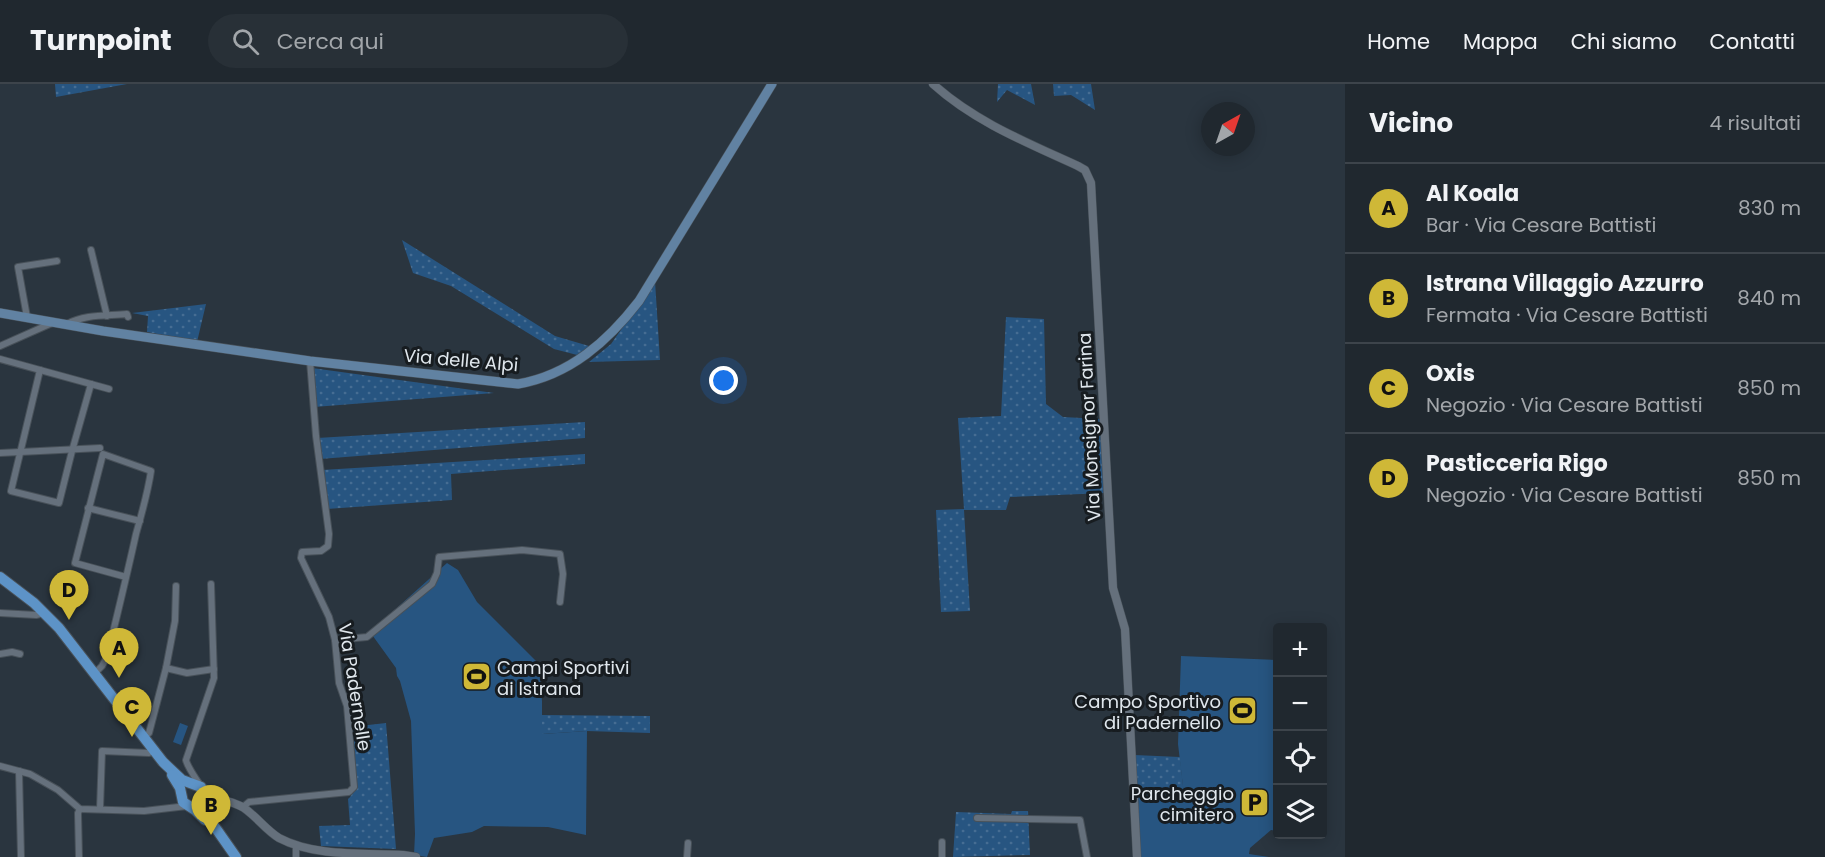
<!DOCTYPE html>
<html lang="it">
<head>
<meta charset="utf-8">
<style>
  :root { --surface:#20282f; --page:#283037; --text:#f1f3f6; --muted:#a2a6aa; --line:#3d444b; --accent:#cfb837 }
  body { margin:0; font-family:Poppins,sans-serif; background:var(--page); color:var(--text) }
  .controls { position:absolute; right:18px; bottom:18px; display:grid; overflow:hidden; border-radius:6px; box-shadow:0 3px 15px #0003 }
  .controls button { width:54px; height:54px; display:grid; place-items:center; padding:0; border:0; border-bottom:2px solid var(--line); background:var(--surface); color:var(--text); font:30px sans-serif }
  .compass { position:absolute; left:1201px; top:18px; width:54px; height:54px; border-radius:50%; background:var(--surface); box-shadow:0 3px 15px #0003; rotate:40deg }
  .you { position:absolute; left:724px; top:297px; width:21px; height:21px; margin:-15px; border:4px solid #fff; border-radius:50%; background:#1a73e8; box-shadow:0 0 0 9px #1a73e833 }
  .badge { display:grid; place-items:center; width:39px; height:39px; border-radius:50%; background:var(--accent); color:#111; font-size:20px; font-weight:700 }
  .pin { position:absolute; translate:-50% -50px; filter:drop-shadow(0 2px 3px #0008) }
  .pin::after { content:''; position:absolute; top:32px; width:21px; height:18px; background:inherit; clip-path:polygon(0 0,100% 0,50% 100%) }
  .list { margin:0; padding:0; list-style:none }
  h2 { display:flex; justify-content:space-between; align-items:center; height:78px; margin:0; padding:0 24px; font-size:26px }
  h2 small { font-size:20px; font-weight:400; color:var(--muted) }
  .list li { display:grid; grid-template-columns:39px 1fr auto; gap:18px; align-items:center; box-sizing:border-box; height:90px; padding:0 24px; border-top:2px solid var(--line) }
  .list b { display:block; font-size:22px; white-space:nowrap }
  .list p { margin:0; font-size:20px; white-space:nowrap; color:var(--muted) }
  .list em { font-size:20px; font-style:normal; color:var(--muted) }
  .icon { flex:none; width:33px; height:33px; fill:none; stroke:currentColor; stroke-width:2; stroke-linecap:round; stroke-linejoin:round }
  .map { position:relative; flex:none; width:1345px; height:773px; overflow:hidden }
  header { display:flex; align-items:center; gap:36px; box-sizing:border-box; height:84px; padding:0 30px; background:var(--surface); border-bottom:2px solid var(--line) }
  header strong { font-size:28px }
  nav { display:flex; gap:33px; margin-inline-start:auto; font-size:21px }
  .search { width:420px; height:54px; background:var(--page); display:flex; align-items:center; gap:15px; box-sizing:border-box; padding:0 21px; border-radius:33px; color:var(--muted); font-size:22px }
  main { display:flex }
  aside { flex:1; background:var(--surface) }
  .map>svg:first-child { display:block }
</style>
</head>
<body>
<header>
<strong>Turnpoint</strong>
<div class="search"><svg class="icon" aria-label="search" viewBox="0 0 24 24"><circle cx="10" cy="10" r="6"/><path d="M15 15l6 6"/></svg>Cerca qui</div>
<nav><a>Home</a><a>Mappa</a><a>Chi siamo</a><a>Contatti</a></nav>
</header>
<main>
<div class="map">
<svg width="1345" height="773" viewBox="0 0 1345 773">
  <defs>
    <pattern id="grass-dots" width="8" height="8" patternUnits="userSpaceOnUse" patternTransform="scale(1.5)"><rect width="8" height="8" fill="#275581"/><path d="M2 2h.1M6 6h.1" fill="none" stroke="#466d93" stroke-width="1.8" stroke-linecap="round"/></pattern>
  </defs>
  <rect width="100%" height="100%" fill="#2a353f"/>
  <g fill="url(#grass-dots)">
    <polygon points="55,0 127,0 56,13"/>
    <polygon points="998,0 1031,0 1035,21 1007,6 997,18"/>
    <polygon points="1053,0 1091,0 1095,26 1071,11 1054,12"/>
    <polygon points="402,156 555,252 589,262 581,272 554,265 451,202 413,189"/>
    <polygon points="655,197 660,276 589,278 611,260"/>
    <polygon points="206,220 197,258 147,248 148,232 132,229"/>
    <polygon points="1006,233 1044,235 1046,320 1063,333 1100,335 1105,409 1010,413 1006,426 964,426 970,527 941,528 936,426 964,425 958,334 1001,332"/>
    <polygon points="312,284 494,309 314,323"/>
    <polygon points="585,338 585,354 320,375 317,354"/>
    <polygon points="585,370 585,380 451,390 452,416 327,425 322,386"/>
    <polygon points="542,631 650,632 650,649 587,647 542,650"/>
    <path d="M 386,639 L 396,765 L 321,762 L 319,742 L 350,741 L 348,715 C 362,705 352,659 351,643 Z"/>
    <polygon points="1134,671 1180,673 1184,711 1135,710"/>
    <polygon points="1012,727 1028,727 1030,771 953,773 956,728 1011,730"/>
  </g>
  <g fill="#275581">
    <polygon points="447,479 458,486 477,518 539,580 542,617 542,650 587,647 586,751 548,743 484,742 472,748 434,754 427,773 414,771 415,750 411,637 400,597 397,592 396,584 370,548"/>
    <polygon points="1181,572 1277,576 1277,747 1271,746 1250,764 1249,770 1269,773 1138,773 1135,710 1184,711 1178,660"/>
    <polygon points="1323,578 1325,578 1327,664 1323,664"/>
    <polygon points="180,639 188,642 181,661 173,658"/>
  </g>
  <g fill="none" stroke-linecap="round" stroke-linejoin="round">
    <defs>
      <g id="minor">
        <polyline points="91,166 107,232"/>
        <polyline points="27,233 18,183 57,177"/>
        <path d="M 67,240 C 85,230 107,232 127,230 L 128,233"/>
        <polyline points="0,262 52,239"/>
        <polyline points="0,275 109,305"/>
        <polyline points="40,286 11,407 59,419 72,367 91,300"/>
        <polyline points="0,369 100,364"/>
        <polyline points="88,424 140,437"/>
        <polyline points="0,529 36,531 44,529"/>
        <polyline points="335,556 367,553 432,500 437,489 439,473 522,466 560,470 563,490 560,518"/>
        <polyline points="0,570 12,568 20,570"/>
        <polyline points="166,584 187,589 214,585"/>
        <path d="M 95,589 L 102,582 L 107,573 C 117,532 127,491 136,450 C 142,429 148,408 151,387 L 103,370 L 75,479 L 126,493"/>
        <polyline points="143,654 149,649 166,584 175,537 176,502"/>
        <polyline points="0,682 30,690 58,706 80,725 144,727 187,722"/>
        <polyline points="19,687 21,773"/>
        <path d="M 200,701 C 196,695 187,682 186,676 L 214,594 L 211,500"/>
        <polyline points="243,723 249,718 349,708 354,703 347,622 339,599 335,556 329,533 301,474 302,468 321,467 328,462 329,450 316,352 310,277"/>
        <polyline points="100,725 102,667 149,669 153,665"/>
        <polyline points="977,734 1080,736 1087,773"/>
        <polyline points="942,758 942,773"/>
        <polyline points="79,773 78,729 80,725"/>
        <polyline points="296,773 296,762"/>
        <polyline points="687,773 688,759"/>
      </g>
      <g id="tertiary">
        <path d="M 933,0 C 975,38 1028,59 1078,82 L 1085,86 L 1091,99 L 1113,504 L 1125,545 L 1137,773"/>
        <path d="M 203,705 C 216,718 230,715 244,724 C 257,733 266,746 279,754 C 315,773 363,769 403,771 L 416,773"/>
      </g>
      <path id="secondary" d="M 0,229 L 103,247 L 310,277 L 518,300 C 570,291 608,257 639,217 L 772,0"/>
      <g id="primary">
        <path d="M 0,493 L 34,519 L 59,544 L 163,678 L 182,696 L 201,703 C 206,711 200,717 203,726 L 236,773"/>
        <polyline points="172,691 180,704 183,718 195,726 205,736"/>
      </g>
    </defs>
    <use href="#minor" stroke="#485159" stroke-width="8"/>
    <use href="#tertiary" stroke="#485159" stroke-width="9"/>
    <use href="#secondary" stroke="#485159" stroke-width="10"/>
    <use href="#primary" stroke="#485159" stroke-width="12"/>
    <use href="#minor" stroke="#65707c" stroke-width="6"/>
    <use href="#tertiary" stroke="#65707c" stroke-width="8"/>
    <use href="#secondary" stroke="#6182a2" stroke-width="9"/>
    <use href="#primary" stroke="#5d93c7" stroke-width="10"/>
  </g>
  <defs>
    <symbol id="stadium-square" viewBox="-11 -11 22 22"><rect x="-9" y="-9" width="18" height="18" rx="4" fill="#cfb837" stroke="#171c20"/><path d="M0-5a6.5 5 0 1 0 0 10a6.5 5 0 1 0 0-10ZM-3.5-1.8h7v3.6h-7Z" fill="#111"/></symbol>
    <symbol id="parking-square" viewBox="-11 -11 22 22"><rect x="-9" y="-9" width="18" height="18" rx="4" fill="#cfb837" stroke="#171c20"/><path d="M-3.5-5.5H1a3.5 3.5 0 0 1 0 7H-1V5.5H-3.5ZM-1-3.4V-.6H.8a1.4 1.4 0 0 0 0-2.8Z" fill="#111"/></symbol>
  </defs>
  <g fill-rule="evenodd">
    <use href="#stadium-square" x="460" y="576" width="33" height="33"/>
    <use href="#stadium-square" x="1226" y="610" width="33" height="33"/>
    <use href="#parking-square" x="1238" y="702" width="33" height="33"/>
  </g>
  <g text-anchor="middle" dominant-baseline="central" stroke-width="6" stroke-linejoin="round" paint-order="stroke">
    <g font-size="18" fill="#e0e7ed" stroke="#171c20">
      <text transform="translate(461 276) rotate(5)">Via delle Alpi</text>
      <text transform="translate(1089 343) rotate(-93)">Via Monsignor Farina</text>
      <text transform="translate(355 603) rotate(81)">Via Padernelle</text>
    </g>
    <g font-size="18" fill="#e0e7ed" stroke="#171c20" text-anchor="end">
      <text x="497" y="583" text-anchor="start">Campi Sportivi<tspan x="497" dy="21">di Istrana</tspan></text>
      <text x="1221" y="617">Campo Sportivo<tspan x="1221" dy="21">di Padernello</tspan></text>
      <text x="1234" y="709">Parcheggio<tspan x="1234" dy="21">cimitero</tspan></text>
    </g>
  </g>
</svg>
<div class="controls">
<button>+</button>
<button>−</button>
<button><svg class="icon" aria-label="locate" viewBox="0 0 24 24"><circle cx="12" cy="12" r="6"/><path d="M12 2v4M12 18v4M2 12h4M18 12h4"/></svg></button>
<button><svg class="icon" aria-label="layers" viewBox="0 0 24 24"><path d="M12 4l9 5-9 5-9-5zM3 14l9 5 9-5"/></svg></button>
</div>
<svg class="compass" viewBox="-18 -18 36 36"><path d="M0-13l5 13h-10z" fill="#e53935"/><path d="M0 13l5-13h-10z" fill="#a2a6aa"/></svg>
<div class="you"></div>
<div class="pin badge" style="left:119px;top:594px">A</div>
<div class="pin badge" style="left:211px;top:751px">B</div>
<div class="pin badge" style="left:132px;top:653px">C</div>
<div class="pin badge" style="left:69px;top:536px">D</div>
</div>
<aside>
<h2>Vicino<small>4 risultati</small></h2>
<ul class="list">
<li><span class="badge">A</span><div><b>Al Koala</b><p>Bar · Via Cesare Battisti</p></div><em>830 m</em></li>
<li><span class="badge">B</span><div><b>Istrana Villaggio Azzurro</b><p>Fermata · Via Cesare Battisti</p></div><em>840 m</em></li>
<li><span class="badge">C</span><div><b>Oxis</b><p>Negozio · Via Cesare Battisti</p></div><em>850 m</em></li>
<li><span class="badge">D</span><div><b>Pasticceria Rigo</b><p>Negozio · Via Cesare Battisti</p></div><em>850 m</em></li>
</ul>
</aside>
</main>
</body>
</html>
